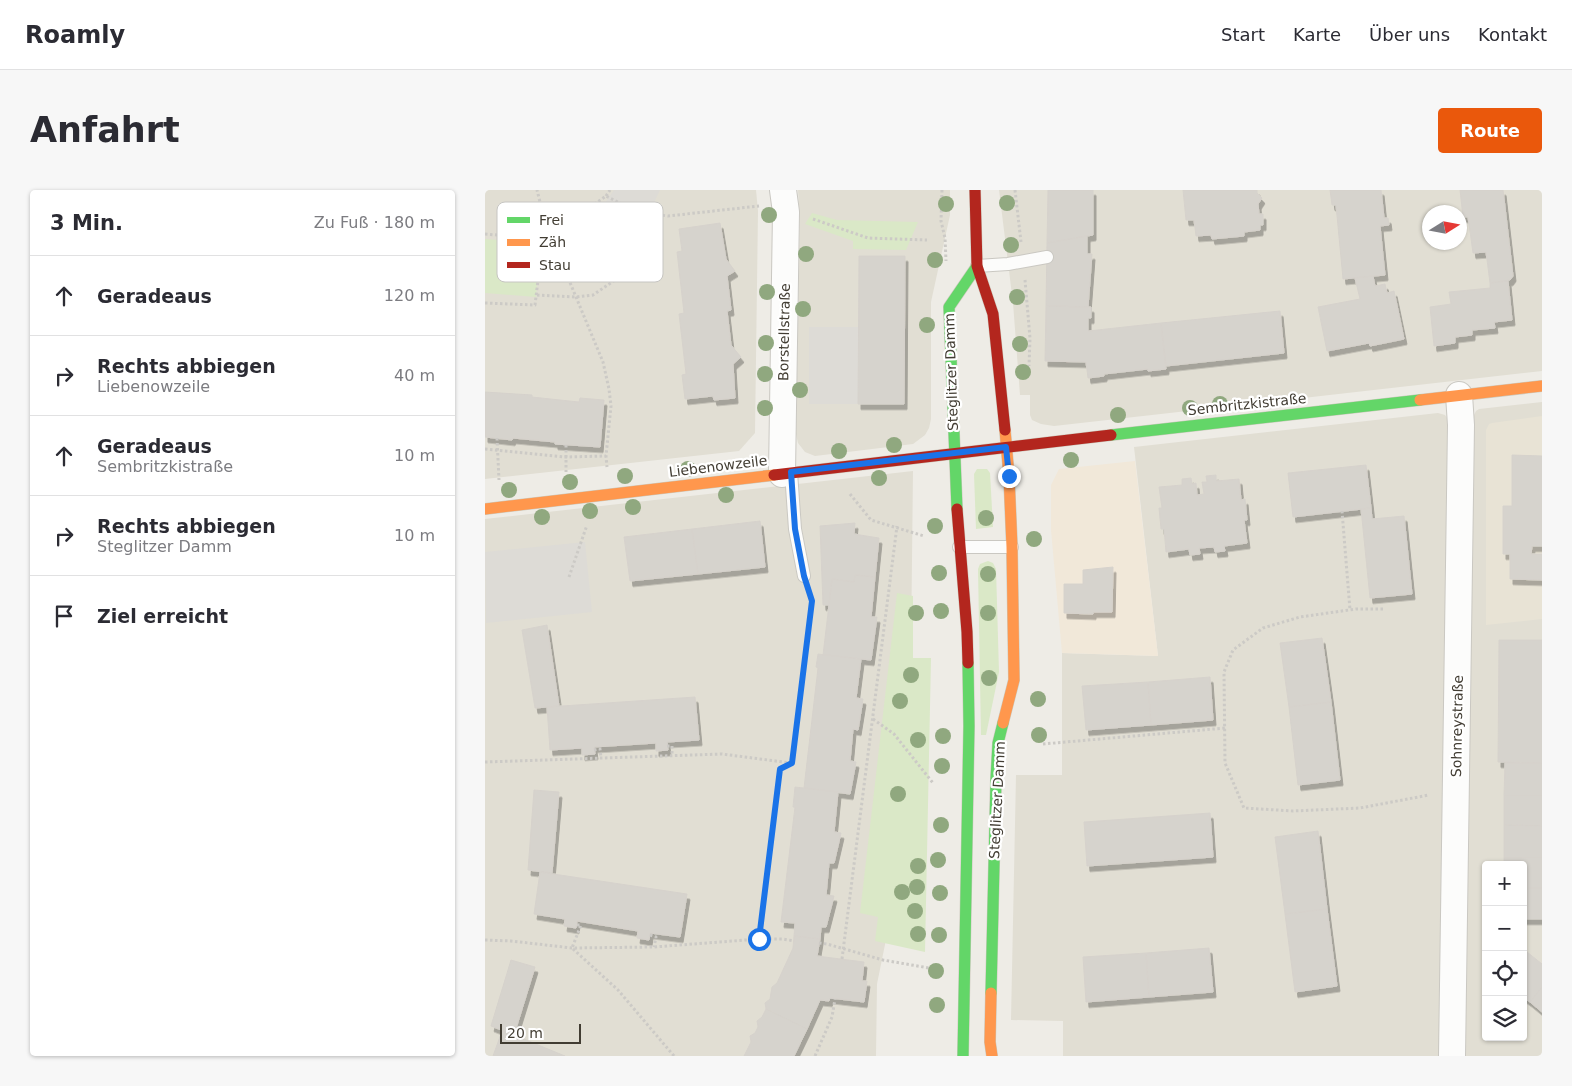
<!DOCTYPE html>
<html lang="de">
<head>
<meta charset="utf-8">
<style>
  :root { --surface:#fff; --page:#f7f7f7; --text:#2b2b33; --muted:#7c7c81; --line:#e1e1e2; --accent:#ea580c }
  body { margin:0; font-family:"DejaVu Sans",sans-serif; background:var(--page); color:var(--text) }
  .controls { position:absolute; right:15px; bottom:15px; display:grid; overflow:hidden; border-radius:5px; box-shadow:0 1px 4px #0004 }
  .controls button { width:45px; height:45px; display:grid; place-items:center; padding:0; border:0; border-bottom:1px solid var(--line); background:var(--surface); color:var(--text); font:25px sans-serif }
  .compass { position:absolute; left:937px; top:15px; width:45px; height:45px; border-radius:50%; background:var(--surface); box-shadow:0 1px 4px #0004; rotate:79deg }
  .scale { position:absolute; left:15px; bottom:12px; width:81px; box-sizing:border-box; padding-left:5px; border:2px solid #423d33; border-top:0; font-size:14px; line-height:18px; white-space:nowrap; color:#423d33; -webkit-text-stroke:4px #fff; paint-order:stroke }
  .stop { position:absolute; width:15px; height:15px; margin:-11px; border:4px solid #1a73e8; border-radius:50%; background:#fff }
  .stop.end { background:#1a73e8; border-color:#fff; box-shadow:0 1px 5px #0008 }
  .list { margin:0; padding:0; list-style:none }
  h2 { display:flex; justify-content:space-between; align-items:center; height:65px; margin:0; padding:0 20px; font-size:21px }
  h2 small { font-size:16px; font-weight:400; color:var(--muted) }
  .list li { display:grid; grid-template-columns:32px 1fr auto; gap:15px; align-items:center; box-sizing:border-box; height:80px; padding:0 20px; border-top:1px solid var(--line) }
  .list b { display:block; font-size:19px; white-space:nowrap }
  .list p { margin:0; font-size:16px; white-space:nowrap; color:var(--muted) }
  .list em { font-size:16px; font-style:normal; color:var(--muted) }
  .icon { flex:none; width:28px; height:28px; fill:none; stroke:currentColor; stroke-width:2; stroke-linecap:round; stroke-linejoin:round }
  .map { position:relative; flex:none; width:1057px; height:866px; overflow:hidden; border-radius:5px }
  header { display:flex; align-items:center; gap:30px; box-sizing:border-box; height:70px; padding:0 25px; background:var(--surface); border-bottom:1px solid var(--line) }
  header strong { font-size:24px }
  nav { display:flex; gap:28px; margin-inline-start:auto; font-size:18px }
  .intro { display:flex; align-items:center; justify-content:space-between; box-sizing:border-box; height:120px; padding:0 30px }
  h1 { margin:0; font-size:35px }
  .button { padding:12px 22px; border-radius:5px; background:var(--accent); color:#fff; font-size:18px; font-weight:700 }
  main { display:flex; gap:30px; padding:0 30px }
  aside { flex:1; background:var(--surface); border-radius:5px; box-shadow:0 1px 4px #0004 }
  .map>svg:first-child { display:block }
</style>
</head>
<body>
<header>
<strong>Roamly</strong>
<nav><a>Start</a><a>Karte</a><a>Über uns</a><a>Kontakt</a></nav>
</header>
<div class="intro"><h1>Anfahrt</h1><a class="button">Route</a></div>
<main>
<aside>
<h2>3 Min.<small>Zu Fuß · 180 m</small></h2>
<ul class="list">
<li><svg class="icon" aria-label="ahead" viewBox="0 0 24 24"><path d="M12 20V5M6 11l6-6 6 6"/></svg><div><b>Geradeaus</b></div><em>120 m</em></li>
<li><svg class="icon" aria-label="right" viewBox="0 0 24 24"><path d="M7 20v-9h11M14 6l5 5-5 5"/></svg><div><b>Rechts abbiegen</b><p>Liebenowzeile</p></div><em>40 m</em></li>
<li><svg class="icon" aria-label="ahead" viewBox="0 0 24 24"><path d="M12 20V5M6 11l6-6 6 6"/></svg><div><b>Geradeaus</b><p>Sembritzkistraße</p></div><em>10 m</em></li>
<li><svg class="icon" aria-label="right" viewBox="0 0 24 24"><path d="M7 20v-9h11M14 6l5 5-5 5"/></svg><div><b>Rechts abbiegen</b><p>Steglitzer Damm</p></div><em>10 m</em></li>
<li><svg class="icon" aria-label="arrive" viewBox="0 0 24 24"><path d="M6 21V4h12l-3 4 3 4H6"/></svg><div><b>Ziel erreicht</b></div></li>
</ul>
</aside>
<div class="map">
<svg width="1057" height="866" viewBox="0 0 1057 866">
  <defs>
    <filter id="shadow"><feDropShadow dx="3" dy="5.5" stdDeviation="0" flood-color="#0004"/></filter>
  </defs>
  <rect width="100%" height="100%" fill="#eeece6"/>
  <g fill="#e1ded3" fill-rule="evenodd">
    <polygon points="0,0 271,0 273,21 270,243 254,261 0,289"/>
    <polygon points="313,0 465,0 465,25 446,112 446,229 444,238 440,245 428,254 330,266 320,262 313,253 311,244 315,29"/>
    <path d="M 514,0 L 1057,0 L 1057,181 L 569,236 L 556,234 L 547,230 L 545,225 L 545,205 L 535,205 L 528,113 ZM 944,22 L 974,22 L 974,52 L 944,52 Z"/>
    <path d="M 1057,212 L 1057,866 L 980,866 L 988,227 L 991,221 L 994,219 ZM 1001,675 L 1038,675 L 1038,847 L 1001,847 Z"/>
    <polygon points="953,223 960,225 964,231 955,866 578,866 578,831 526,830 531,585 577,585 577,463 673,466 649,257"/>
    <polygon points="428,281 424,636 392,794 391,866 0,866 0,329"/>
  </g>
  <polygon fill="#f1e8d9" points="650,271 673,466 577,463 566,340 566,295 574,279"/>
  <polygon fill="#e8e3d5" points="1057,226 1057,429 1001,435 1001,240 1004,234 1007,233"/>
  <g fill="#dae8c7">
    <polygon points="327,23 352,30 433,32 421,60 368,59 368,51 320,34"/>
    <polygon points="0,49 55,53 51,107 0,103"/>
    <polygon points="492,279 502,279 505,283 508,337 491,339 489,284"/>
    <polygon points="503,371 508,373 511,379 514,482 501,545 496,545 493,379 495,374"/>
    <polygon points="412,403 428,406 428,468 446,468 440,762 390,751 393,727 375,723"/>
  </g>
  <g fill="#dddbd6">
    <polygon points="129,0 175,0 157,37 118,16"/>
    <polygon points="324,137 374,137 373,214 324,214"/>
    <polygon points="100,352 107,422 1,433 0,362"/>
  </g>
  <g fill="#d6d3cd" stroke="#d6d2cc" filter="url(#shadow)">
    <polygon points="608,0 608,45 562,53 563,0"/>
    <polygon points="698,0 772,0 772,3 777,8 773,14 774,24 778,24 778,35 775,35 775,40 759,42 759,46 727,49 726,45 711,46 709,30 701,30"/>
    <polygon points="845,0 896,0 899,28 903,28 904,35 895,36 900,85 858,89 851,15 847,15"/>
    <polygon points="975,0 1018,0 1028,86 1025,90 1005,93 1001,62 988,63 983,27 978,27"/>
    <polygon points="235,33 241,69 250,81 242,86 246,120 242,121 246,155 256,167 248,174 250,208 229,210 228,206 200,209 197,185 201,184 194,124 199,123 192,62 197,61 194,39"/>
    <polygon points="602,46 602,64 607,64 603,117 561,116 562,53"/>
    <polygon points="374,66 420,66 419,214 373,214"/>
    <polygon points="888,86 890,96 900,94 902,103 909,101 919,149 885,156 884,153 842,161 833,117 875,109 870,88"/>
    <polygon points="1023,91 1027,130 1009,132 1010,138 987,140 987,145 970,147 970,153 949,156 945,117 966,114 964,102 1005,98 1005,93"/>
    <polygon points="561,116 606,117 606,128 603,128 603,141 676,133 681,179 663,181 663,179 619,184 619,186 603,188 601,172 560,171"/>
    <polygon points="795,121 799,163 681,176 676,133"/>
    <polygon points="0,202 47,205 47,207 94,212 95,208 119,210 115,257 70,254 70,252 28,248 27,250 0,247"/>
    <polygon points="1027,265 1057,266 1057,356 1047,356 1046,364 1057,364 1057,390 1025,389 1025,364 1018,364 1018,316 1027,316"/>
    <polygon points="881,275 886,318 808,327 803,283"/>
    <polygon points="731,285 731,291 754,289 756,310 760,309 762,330 759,330 762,353 739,356 740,361 730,362 729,357 714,358 715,364 705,365 704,359 681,362 679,339 676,339 674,318 677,318 674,297 697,295 697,289 706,288 707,294 711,293 712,305 719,304 717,292 722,292 721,286"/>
    <polygon points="886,318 887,329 919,326 927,404 885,408 876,319"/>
    <polygon points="275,331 280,377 213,384 207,339"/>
    <polygon points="370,333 369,344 394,348 390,387 370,385 369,392 347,389 344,415 338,415 335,336"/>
    <polygon points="207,339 213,384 145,391 139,347"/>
    <polygon points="628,377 627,422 608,422 608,424 579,423 579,394 598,394 598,380"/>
    <polygon points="370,385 390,387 386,427 392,427 386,470 338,465 347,389 369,392"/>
    <polygon points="62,435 74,516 50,518 37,440"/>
    <polygon points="837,448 846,512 804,517 795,453"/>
    <polygon points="1014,450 1057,450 1057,573 1013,572"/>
    <polygon points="333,464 376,469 371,508 378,509 373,540 368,539 365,571 371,572 365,604 319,598 333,478 331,477"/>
    <polygon points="725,487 728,530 666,535 663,492"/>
    <polygon points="663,492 666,535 601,540 597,496"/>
    <polygon points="210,507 214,550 182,552 183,560 171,561 171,553 109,557 110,564 97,565 97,558 65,560 62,517"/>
    <polygon points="846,512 855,590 813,595 804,517"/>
    <polygon points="1020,573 1057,573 1057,605 1019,605"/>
    <polygon points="310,597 353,602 349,642 356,643 349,673 344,673 341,705 349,706 341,737 336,737 335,749 309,746 310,733 296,732 310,617 308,617"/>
    <polygon points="49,600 74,602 67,683 43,680"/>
    <polygon points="1019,605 1057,605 1057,636 1019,635"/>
    <polygon points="725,623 728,667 602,676 599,632"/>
    <polygon points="1019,635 1057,636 1057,667 1019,667"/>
    <polygon points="833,641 842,719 800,724 790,647"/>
    <polygon points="1019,667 1057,667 1057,698 1038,698 1038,675 1019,675"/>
    <polygon points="55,682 202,704 195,747 165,743 164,750 152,748 153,741 92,731 91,738 79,736 80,729 49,724"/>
    <rect x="1038" y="698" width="19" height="31"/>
    <polygon points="842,719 852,796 810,802 800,724"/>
    <polygon points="309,746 335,749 332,766 379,772 377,791 382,791 379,812 345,808 344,811 335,810 322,839 281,819 280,813 285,809 287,797 292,793 308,758"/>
    <polygon points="724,758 728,802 664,807 661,763"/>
    <polygon points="1042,762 1057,774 1057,797 1045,812 1038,807 1038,767"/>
    <polygon points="661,763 664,807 601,812 598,767"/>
    <polygon points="26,770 50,777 29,845 6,836"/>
    <polygon points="1057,797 1057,822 1045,812"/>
    <polygon points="281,819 322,839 309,866 259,866 266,852 265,846 270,843 273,837 272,831 277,827"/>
    <polygon points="17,841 29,845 80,866 8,866"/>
  </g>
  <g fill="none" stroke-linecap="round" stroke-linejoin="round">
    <defs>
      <g id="lane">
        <polyline points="492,76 523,74 562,67"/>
        <polyline points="306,282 310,339 319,386"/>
        <polyline points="474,357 527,357"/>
      </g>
      <g id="street">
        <polyline points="297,284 301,22 298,0"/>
        <polyline points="967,866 976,235 974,205"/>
      </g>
      <g id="fast">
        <polyline points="626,245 935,210"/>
        <polyline points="472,319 464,117 492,76"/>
        <polyline points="506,803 511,589 513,553 518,533"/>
        <polyline points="478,866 484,536 483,473"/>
      </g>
      <g id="slow">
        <polyline points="935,210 1057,196"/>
        <polyline points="0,319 289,285"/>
        <polyline points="518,533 529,490 527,357 524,286 520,240"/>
        <polyline points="506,803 505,852 507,866"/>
      </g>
      <g id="jam">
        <polyline points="490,0 492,76 508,124 520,240"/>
        <polyline points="289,285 626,245"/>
        <polyline points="472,319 482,442 483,473"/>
      </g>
    </defs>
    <use href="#lane" stroke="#cac8c2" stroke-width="14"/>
    <use href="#street" stroke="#cac8c2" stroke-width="28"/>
    <use href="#fast" stroke="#ccc9bd" stroke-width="12"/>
    <use href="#slow" stroke="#ccc9bd" stroke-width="12"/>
    <use href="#jam" stroke="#ccc9bd" stroke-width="12"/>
    <g stroke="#cccac6" stroke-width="3" stroke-dasharray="2.5 2.5" stroke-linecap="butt">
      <polyline points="457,0 456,31 460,48 461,71"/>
      <polyline points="530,0 536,52"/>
      <polyline points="121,6 125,0"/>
      <polyline points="328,29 383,48 442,50"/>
      <polyline points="64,42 118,172 124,199 126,216 121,266 122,277"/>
      <polyline points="0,44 58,49"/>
      <polyline points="58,44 73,40 121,6 152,22 183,26 274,16"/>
      <polyline points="540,90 545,148 544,176"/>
      <polyline points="52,105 91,107 108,105 130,90 161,50 167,24"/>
      <polyline points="0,113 50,115 60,32 52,0"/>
      <polyline points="12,248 14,290"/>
      <polyline points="81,255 81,282"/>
      <polyline points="0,259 80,267 121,266"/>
      <polyline points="365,304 386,330 439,346"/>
      <polyline points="857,321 865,420"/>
      <polyline points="84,387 102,335"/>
      <polyline points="898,419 871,419 815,427 778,438 748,460 739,482 740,573 759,618 808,621 875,618 944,605"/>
      <polyline points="388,529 409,544 448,593"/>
      <polyline points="558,554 740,538"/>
      <polyline points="182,556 187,556 187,566"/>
      <polyline points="109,560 115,559 116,568"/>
      <polyline points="0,572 237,564 306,573"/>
      <polyline points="92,735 96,735 87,758 133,800 189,866"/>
      <polyline points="165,745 171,747 169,757"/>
      <polyline points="274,749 295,579 307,573 327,411 326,405"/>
      <polyline points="0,750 26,751 87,758 169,757 274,749 298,749 309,751"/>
      <polyline points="334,753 342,754 398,770 444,778"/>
      <polyline points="357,769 412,336"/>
      <polyline points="330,866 347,827 350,809"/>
    </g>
    <use href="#lane" stroke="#fcfcfb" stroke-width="12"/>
    <use href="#street" stroke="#fcfcfb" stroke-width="26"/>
    <use href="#fast" stroke="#63d668" stroke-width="11"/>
    <use href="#slow" stroke="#ff974d" stroke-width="11"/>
    <use href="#jam" stroke="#b3261e" stroke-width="11"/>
  </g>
  <g fill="#90a87f">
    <circle cx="522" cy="13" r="8"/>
    <circle cx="461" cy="14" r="8"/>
    <circle cx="284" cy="25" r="8"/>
    <circle cx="526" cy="55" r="8"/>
    <circle cx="321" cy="64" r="8"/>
    <circle cx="450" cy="70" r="8"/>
    <circle cx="282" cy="102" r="8"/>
    <circle cx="532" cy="107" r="8"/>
    <circle cx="318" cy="119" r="8"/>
    <circle cx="442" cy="135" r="8"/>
    <circle cx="281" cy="153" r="8"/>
    <circle cx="535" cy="154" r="8"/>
    <circle cx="538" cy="182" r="8"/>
    <circle cx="280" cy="184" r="8"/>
    <circle cx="315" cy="200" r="8"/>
    <circle cx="735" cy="214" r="8"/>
    <circle cx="280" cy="218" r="8"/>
    <circle cx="705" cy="218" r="8"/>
    <circle cx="633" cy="225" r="8"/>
    <circle cx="409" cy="255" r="8"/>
    <circle cx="354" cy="261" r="8"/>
    <circle cx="586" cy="270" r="8"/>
    <circle cx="203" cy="279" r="8"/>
    <circle cx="140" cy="286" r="8"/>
    <circle cx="394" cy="288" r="8"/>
    <circle cx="85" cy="292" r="8"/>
    <circle cx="24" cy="300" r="8"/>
    <circle cx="241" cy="305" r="8"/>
    <circle cx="148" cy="317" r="8"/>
    <circle cx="105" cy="321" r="8"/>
    <circle cx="57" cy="327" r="8"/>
    <circle cx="501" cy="328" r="8"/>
    <circle cx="450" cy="336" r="8"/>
    <circle cx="549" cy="349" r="8"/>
    <circle cx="454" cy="383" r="8"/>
    <circle cx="503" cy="384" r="8"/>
    <circle cx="456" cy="421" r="8"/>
    <circle cx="431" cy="423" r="8"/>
    <circle cx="503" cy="423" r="8"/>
    <circle cx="426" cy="485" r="8"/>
    <circle cx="504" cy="488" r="8"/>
    <circle cx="553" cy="509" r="8"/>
    <circle cx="415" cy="511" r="8"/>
    <circle cx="554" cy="545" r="8"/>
    <circle cx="458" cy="546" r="8"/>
    <circle cx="433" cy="550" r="8"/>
    <circle cx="457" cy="576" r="8"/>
    <circle cx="413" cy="604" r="8"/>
    <circle cx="456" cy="635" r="8"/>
    <circle cx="453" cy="670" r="8"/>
    <circle cx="433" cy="676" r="8"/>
    <circle cx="432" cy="697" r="8"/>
    <circle cx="417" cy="702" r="8"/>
    <circle cx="455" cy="703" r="8"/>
    <circle cx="430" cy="721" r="8"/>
    <circle cx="433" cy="744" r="8"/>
    <circle cx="454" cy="745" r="8"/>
    <circle cx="451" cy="781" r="8"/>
    <circle cx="452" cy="815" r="8"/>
  </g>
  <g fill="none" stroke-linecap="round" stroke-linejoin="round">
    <polyline stroke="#1a73e8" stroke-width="6" points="274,749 295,579 307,573 327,411 319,386 310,339 306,282 521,257 524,286"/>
  </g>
  <g text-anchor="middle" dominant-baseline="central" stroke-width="4.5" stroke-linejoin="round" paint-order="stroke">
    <g font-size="14" fill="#423d33" stroke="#fff">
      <text transform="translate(299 142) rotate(-89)">Borstellstraße</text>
      <text transform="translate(466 182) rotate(-92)">Steglitzer Damm</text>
      <text transform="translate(762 214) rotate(-6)">Sembritzkistraße</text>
      <text transform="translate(233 276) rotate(-7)">Liebenowzeile</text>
      <text transform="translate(972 536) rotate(-89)">Sohnreystraße</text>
      <text transform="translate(512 610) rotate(-87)">Steglitzer Damm</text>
    </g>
  </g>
  <rect x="12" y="12" width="166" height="80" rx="8" fill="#fff" stroke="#c6c5c2" stroke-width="1"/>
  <rect x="22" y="27" width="23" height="6" fill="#63d668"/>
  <rect x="22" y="49" width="23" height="7" fill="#ff974d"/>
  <rect x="22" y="72" width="23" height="6" fill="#b3261e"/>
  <g font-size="14" fill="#423d33">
    <text x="54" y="35">Frei</text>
    <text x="54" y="57">Zäh</text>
    <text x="54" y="80">Stau</text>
  </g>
</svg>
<div class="controls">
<button>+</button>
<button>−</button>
<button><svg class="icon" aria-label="locate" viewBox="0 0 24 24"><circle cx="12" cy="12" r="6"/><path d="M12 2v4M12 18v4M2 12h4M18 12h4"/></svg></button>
<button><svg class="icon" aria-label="layers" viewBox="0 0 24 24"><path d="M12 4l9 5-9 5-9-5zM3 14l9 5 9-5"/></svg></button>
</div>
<svg class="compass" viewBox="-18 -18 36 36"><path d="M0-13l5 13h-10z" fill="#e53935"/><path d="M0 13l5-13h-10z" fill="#7c7c81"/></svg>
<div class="scale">20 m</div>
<div class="stop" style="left:274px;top:749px"></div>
<div class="stop end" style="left:524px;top:286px"></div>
</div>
</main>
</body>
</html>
